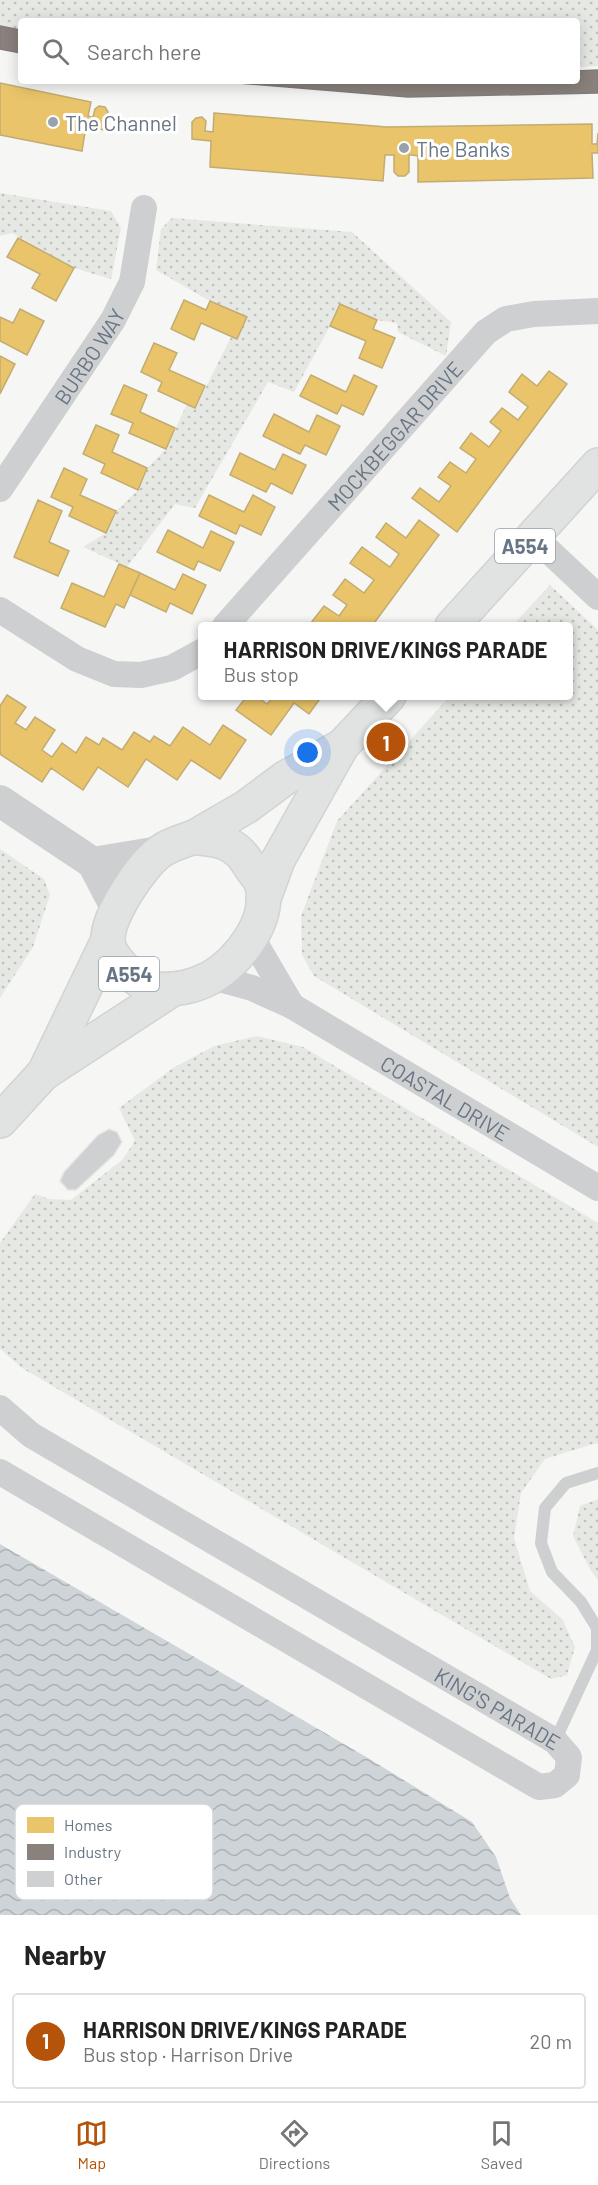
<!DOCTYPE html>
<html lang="en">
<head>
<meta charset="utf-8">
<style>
  :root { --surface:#fff; --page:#f6f6f6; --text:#222; --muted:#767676; --line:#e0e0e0; --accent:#b45309 }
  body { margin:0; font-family:Barlow,sans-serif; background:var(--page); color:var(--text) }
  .you { position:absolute; left:308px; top:753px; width:21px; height:21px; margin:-15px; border:4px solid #fff; border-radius:50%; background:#1a73e8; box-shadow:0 0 0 9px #1a73e833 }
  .badge { display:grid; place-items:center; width:39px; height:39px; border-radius:50%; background:var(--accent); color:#fff; font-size:20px; font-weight:700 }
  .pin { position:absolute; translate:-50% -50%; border:3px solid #fff; box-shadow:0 2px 6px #0006 }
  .popup { position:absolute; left:198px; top:622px; width:375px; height:78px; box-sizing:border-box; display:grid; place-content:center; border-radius:6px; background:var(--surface); filter:drop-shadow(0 2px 4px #0005); font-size:20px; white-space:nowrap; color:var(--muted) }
  .popup b { font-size:22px; color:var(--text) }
  .popup::after { content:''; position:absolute; left:50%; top:100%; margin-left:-12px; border:12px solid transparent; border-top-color:var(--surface) }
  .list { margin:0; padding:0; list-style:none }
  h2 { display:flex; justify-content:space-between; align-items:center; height:78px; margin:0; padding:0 24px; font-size:26px }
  h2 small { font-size:20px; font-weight:400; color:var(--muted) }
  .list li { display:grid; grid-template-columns:39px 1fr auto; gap:18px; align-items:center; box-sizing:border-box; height:96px; margin:0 12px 12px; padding:0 12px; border:2px solid var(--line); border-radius:6px }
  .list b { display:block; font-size:22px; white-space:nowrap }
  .list p { margin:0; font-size:20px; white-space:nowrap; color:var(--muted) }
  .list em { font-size:20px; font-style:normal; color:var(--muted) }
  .icon { flex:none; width:33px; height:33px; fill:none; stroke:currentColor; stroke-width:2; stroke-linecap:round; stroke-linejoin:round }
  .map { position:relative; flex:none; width:598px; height:1915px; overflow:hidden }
  .search { position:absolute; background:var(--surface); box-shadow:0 3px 15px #0003; left:18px; right:18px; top:18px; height:66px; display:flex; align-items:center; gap:15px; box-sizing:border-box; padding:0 21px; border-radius:6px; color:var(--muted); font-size:22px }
  .sheet { height:186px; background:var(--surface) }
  nav { display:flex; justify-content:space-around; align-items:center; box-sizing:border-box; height:84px; border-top:2px solid var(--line); background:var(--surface); font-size:16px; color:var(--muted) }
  nav a { display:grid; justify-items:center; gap:3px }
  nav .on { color:var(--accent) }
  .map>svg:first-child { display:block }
</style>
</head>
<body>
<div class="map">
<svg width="598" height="1915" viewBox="0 0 598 1915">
  <defs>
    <pattern id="grass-dots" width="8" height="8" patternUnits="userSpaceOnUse" patternTransform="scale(1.5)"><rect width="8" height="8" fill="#e6e9e3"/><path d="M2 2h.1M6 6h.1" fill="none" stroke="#bec1be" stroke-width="1.8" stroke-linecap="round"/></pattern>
    <pattern id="water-waves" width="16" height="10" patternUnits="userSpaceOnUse" patternTransform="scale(1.5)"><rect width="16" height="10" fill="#ced4d8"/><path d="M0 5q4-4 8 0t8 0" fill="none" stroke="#abb1b5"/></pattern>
  </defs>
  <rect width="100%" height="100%" fill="#f6f6f5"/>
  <g fill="url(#grass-dots)">
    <polygon points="0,0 598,0 598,66 577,67 577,21 21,21 21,30 0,26"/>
    <polygon points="0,193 111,211 121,228 111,279 74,268 12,233 0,236"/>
    <polygon points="172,218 352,232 451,322 446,356 398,332 397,323 377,320 340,304 330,326 294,392 268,382 195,508 175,504 127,567 83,547 106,533 116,511 138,490 147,468 166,449 187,404 196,407 231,337 237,339 247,318 210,301 156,270 161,229"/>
    <polygon points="550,585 598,630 598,1147 314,976 302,955 301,916 337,821 450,696 569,696 569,626 512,626"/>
    <polygon points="0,849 44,879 50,895 33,947 0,998"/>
    <polygon points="257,1036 303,1047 598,1223 598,1444 593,1444 545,1459 521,1493 514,1538 530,1591 563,1620 575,1647 567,1675 551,1679 22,1368 0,1349 0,1243 35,1194 49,1199 71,1200 122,1160 135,1141 119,1108 173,1068 214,1046"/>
    <polygon points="598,1499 598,1580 591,1571 573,1536 580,1506"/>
  </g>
  <polygon fill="url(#water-waves)" points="0,1544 368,1758 472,1822 496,1857 510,1898 521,1915 0,1915"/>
  <g fill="#e9c46a" stroke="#c2ac72" stroke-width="1.5">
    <polygon points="0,83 91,102 88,116 91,117 93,117 95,109 99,106 105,107 108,112 104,130 86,126 82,151 0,135"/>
    <polygon points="214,113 387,127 592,124 592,144 597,144 598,133 598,153 592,153 593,178 418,182 418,156 413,155 409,155 409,172 405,176 398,176 394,172 394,155 385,155 383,181 210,167 211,141 192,139 192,122 196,118 202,117 206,121 205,131 213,132"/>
    <polygon points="18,238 74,268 56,301 32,288 40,274 7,257"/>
    <polygon points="184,300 206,310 210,301 247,317 237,339 201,323 194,340 171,329"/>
    <polygon points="340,304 377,320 373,329 395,338 382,368 359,358 366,341 330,326"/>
    <polygon points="20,309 44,321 27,355 0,341 0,317 13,323"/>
    <polygon points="154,343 177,353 169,370 205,386 195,408 158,391 162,382 141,372"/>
    <polygon points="0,356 15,364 0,394"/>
    <polygon points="549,371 567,384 457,532 412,498 420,488 439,502 451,486 438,477 450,462 466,473 476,459 460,448 471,433 489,447 501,431 490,422 502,408 518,420 528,407 509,392 522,374 537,386"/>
    <polygon points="311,375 346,392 354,375 377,386 363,415 342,405 337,414 300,396"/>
    <polygon points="124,385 147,395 140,412 175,428 166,449 129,433 133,423 111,414"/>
    <polygon points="274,414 309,432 317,415 340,426 326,455 305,445 300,454 263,436"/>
    <polygon points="96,425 119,435 112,452 147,468 138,490 101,473 105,464 83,454"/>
    <polygon points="240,453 275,470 283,454 306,465 292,494 271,483 266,492 230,475"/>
    <polygon points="64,468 87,479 80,495 116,511 106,533 69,516 73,507 51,497"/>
    <polygon points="209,495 244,512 253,495 275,507 261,535 240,525 236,534 199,516"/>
    <polygon points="38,500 62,511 49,542 69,551 58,576 14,557"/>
    <polygon points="419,520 439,535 372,626 313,626 310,624 324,606 339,616 347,605 333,595 345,579 364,593 374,580 350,563 362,547 390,567 399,554 376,537 386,523 406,538"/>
    <polygon points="168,530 203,548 211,531 234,542 220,571 198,561 194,570 157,552"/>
    <polygon points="119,564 140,573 124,608 116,604 105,627 61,608 72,583 104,597"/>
    <polygon points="140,573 175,590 183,574 206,585 192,614 170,603 166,612 130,595"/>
    <polygon points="7,695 26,707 15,723 26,730 35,717 55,730 42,750 52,757 62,743 76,753 86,737 99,745 103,738 122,750 134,732 150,742 154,736 170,746 183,727 210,745 223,725 246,740 220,779 191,760 177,780 146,759 128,787 98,767 83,790 51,768 42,782 0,754 0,706"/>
    <polygon points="247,696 256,696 267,704 274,696 322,696 309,714 294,703 271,735 236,710"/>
  </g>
  <g fill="#8a817c" stroke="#807d7e" stroke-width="1.5">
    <polygon points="0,26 21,30 21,53 0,49"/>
    <polygon points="598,70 598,93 408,97 214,81 577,81 577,71"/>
  </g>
  <polygon fill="#ced0d1" stroke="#e6e6e5" stroke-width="1.5" points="109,1129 117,1132 122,1142 114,1155 76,1190 68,1190 60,1181 64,1172 98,1135"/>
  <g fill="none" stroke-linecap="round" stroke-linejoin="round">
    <defs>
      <g id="primary">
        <polyline points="452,626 598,465"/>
        <path d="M 194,837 C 204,839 216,839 225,843 C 238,848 244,857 251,868 C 254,872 259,878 261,883 C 273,918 239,962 210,978 C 195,986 175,991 157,989 C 151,988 143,983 137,979 C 126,972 108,954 108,940 C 107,916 142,864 161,851 C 171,844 183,841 194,837 Z"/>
        <polyline points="194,837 246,807 285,778 342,746"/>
        <polyline points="263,901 278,860 342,746 389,696"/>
        <polyline points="44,1073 108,940"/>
        <polyline points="0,1121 43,1074 173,989"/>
      </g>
    </defs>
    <use href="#primary" stroke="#d2d3d3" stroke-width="36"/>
    <g stroke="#cecfd0" stroke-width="12">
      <polyline points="597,1649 597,1628 581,1602 552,1572 541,1543 545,1508 566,1483 598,1473"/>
      <polyline points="555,1741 598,1648"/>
    </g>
    <g stroke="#cecfd0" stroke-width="26">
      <path id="s1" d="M 0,489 L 113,320 L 132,282 L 144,208"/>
      <polyline points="534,537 598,597"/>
      <polyline points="0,610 77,659 114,674 141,675 172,668 203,651"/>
      <path id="s2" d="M 225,626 L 486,332 L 506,319 L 534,314 L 598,311"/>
      <polyline points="251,936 292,1006"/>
      <path id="s3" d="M 212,977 L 252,988 L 292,1006 L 598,1188"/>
      <path id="s4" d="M 0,1408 L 31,1435 L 555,1741 L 569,1757 L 567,1775 L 555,1785 L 539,1787 L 0,1472"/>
    </g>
    <g stroke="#cecfd0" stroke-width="32">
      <polyline points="0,801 93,863 117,909"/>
      <polyline points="93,863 159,852"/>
    </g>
    <use href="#primary" stroke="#e1e2e2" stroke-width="33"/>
  </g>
  <g fill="#99a2ac" stroke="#fff" stroke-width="2">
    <circle cx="53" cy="122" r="6"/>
    <circle cx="404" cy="148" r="6"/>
  </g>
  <g text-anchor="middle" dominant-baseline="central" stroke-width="6" stroke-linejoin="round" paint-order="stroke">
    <g fill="#fff" stroke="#959ea9" stroke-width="1.5">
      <rect x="495" y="529" width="60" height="34" rx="4.5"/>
      <rect x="99" y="957" width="60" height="34" rx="4.5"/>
    </g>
    <g font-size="20" font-weight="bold" fill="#677584">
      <text x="525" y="546">A554</text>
      <text x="129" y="974">A554</text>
    </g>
    <g font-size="21" fill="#677584" stroke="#fff" text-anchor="start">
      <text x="65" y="122">The Channel</text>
      <text x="416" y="148">The Banks</text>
    </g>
    <g font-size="21" fill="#677584" stroke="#fff">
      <text stroke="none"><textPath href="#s1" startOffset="160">BURBO WAY</textPath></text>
      <text stroke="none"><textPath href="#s2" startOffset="255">MOCKBEGGAR DRIVE</textPath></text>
      <text stroke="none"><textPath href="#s3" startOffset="264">COASTAL DRIVE</textPath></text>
      <text stroke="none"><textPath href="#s4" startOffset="582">KING'S PARADE</textPath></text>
    </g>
  </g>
  <rect x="15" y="1804" width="198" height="96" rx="9" fill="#fff" stroke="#d1d6da" stroke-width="1.5"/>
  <rect x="27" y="1817" width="27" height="16" fill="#e9c46a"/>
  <rect x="27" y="1844" width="27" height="16" fill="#8a817c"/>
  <rect x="27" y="1871" width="27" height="16" fill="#ced0d1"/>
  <g font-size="16" fill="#677584">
    <text x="64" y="1831">Homes</text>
    <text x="64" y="1858">Industry</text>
    <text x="64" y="1885">Other</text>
  </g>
</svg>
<div class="you"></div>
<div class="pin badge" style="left:386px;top:742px">1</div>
<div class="popup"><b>HARRISON DRIVE/KINGS PARADE</b>Bus stop</div>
<div class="search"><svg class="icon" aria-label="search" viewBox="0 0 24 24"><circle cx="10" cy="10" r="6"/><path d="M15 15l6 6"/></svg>Search here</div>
</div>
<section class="sheet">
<h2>Nearby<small></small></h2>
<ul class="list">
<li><span class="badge">1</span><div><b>HARRISON DRIVE/KINGS PARADE</b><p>Bus stop · Harrison Drive</p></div><em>20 m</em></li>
</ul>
</section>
<nav>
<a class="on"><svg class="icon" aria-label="map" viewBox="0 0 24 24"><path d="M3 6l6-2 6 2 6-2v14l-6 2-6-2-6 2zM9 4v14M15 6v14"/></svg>Map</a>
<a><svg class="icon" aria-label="directions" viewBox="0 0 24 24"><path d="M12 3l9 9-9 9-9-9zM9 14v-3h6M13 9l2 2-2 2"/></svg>Directions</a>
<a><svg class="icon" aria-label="saved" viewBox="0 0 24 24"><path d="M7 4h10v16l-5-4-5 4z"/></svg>Saved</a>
</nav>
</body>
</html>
